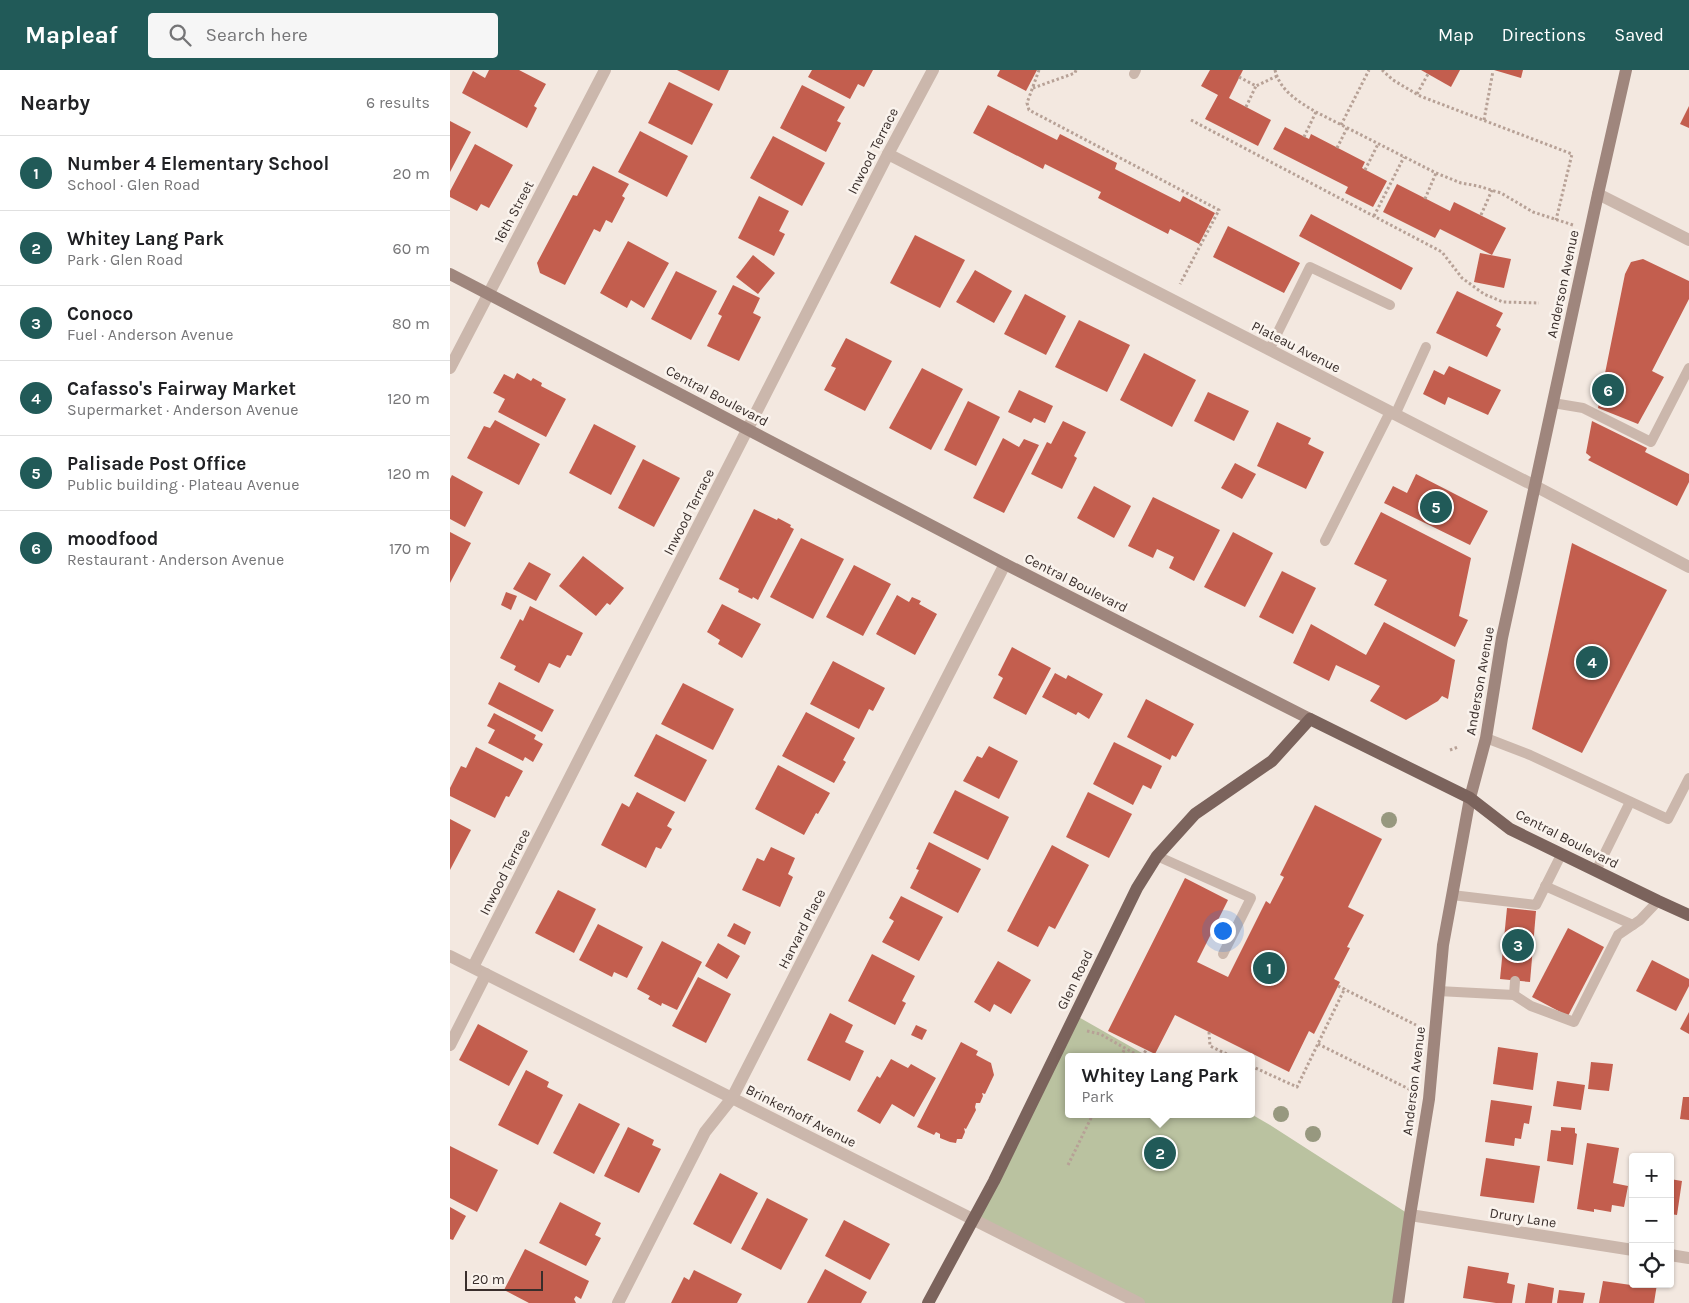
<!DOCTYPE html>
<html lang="en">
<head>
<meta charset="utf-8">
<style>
  :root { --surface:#fff; --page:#f6f6f6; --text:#202124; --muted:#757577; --line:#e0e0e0; --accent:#215a58 }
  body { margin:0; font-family:Karla,sans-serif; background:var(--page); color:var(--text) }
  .controls { position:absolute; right:15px; bottom:15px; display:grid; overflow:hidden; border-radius:5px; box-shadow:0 1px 4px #0004 }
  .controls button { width:45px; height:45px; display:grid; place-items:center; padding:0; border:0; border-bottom:1px solid var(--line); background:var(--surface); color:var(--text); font:25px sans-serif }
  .scale { position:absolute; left:15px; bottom:12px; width:78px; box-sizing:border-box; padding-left:5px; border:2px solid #392e2b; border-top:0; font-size:14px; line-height:18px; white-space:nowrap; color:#392e2b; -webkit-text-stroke:4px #faf3ed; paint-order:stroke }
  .you { position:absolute; left:772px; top:860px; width:18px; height:18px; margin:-12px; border:4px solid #fff; border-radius:50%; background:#1a73e8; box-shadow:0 0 0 8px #1a73e833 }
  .badge { display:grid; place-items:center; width:32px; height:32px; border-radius:50%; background:var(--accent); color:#fff; font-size:16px; font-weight:700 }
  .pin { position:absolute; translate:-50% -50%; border:2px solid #fff; box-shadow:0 1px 5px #0006 }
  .popup { position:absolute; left:615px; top:983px; width:190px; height:65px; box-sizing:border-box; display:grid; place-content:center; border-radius:5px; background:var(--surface); filter:drop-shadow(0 1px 4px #0005); font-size:16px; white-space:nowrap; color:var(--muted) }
  .popup b { font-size:19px; color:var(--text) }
  .popup::after { content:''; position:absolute; left:50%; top:100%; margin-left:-10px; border:10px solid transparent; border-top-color:var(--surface) }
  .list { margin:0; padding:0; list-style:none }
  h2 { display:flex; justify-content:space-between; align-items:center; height:65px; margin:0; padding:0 20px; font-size:21px }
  h2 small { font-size:16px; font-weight:400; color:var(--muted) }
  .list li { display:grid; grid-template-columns:32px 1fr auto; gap:15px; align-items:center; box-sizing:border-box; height:75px; padding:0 20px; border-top:1px solid var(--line) }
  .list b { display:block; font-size:19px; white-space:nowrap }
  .list p { margin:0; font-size:16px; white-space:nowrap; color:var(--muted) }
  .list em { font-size:16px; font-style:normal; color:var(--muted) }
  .icon { flex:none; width:28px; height:28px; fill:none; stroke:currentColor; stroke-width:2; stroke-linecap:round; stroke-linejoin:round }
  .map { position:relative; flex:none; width:1239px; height:1233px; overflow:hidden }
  header { display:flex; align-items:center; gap:30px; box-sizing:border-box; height:70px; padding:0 25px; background:var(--accent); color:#fff }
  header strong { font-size:24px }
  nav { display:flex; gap:28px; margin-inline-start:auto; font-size:18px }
  .search { width:350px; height:45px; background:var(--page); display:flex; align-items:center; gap:12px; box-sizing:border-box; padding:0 18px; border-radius:5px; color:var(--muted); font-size:19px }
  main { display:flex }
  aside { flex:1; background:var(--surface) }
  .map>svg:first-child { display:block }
</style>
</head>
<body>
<header>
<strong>Mapleaf</strong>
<div class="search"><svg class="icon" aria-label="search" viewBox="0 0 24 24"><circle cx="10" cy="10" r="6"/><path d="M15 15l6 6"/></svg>Search here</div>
<nav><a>Map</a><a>Directions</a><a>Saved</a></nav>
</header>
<main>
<aside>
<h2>Nearby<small>6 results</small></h2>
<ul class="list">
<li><span class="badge">1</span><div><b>Number 4 Elementary School</b><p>School · Glen Road</p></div><em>20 m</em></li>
<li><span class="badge">2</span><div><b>Whitey Lang Park</b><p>Park · Glen Road</p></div><em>60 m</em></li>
<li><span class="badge">3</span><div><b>Conoco</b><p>Fuel · Anderson Avenue</p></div><em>80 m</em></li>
<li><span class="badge">4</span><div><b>Cafasso's Fairway Market</b><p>Supermarket · Anderson Avenue</p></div><em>120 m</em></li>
<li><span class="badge">5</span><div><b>Palisade Post Office</b><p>Public building · Plateau Avenue</p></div><em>120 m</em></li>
<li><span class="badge">6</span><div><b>moodfood</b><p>Restaurant · Anderson Avenue</p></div><em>170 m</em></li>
</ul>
</aside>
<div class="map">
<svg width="1239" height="1233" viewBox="0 0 1239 1233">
  <rect width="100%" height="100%" fill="#f3e8e0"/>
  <polygon fill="#bac2a0" points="625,945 699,987 619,987 619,1044 801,1044 820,1055 960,1145 948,1233 689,1233 523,1149"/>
  <g fill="#c35e4e">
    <polygon points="39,0 69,0 96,14 84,36 87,38 77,58 12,23 23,1 35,8"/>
    <polygon points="227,0 279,0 269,21"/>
    <polygon points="362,0 423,0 414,17 408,14 400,29 358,7"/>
    <polygon points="550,0 587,0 576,21 547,6"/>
    <polygon points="760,0 793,0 779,28 821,50 808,76 755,49 768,25 751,16"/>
    <polygon points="971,0 1010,0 1001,17"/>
    <polygon points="1044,0 1073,0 1071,8"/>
    <polygon points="219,12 263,34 242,75 198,53"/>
    <polygon points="352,15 395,37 387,51 391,53 376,82 330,58"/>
    <polygon points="538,35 607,70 610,64 667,93 665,99 730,132 733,126 765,143 749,174 720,159 718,164 648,128 651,122 595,94 593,99 523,63"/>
    <polygon points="1239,36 1239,58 1230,54"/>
    <polygon points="0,51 21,62 0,102"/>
    <polygon points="835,57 859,69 861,64 915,92 912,98 937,111 923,137 895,123 898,117 823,79"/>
    <polygon points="190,61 238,86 217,127 168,102"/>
    <polygon points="323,66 375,93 352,136 300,108"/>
    <polygon points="25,74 63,95 39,138 31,134 27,141 0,127 0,121"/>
    <polygon points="143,96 179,114 172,126 175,128 162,153 156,150 150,162 144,159 115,215 90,203 87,193 123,125 127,126"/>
    <polygon points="947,114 1000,141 1004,132 1056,158 1042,185 990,159 985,168 933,142"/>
    <polygon points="309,126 339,141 329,161 335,164 324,186 288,168"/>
    <polygon points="861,144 963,198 951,220 849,166"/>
    <polygon points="778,156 850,193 834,223 763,187"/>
    <polygon points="465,165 515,190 490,238 440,213"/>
    <polygon points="178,171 219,193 194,238 181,230 177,238 150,223"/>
    <polygon points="1030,183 1061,189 1054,218 1024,212"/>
    <polygon points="303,185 325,203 308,224 286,207"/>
    <polygon points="1193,189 1239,211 1239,229 1202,301 1214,307 1188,354 1148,338 1175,204 1181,192"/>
    <polygon points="525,200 562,221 544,253 506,232"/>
    <polygon points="226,201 267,221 241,270 201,249"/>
    <polygon points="283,215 310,228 303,243 311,247 289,291 257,276 272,246 268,244"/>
    <polygon points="1007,221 1053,243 1046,256 1051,259 1037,287 986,263"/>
    <polygon points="575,224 616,246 596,285 554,264"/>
    <polygon points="629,250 680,275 657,322 605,297"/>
    <polygon points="396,268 442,291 415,341 374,320 386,298 381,296"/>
    <polygon points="694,283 746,310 722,357 670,330"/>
    <polygon points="999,296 1051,320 1038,345 998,327 995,335 973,324 984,300 994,305"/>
    <polygon points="472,298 513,319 481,380 439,358"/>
    <polygon points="67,303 81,311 83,308 92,313 91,316 116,329 96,367 48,342 55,329 43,323 54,304 64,309"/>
    <polygon points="569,320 603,336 595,353 584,348 581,353 558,342"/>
    <polygon points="758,322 799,341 784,371 744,351"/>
    <polygon points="518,331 550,347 526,396 494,380"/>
    <polygon points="45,350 90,374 69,415 17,388 34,356 40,358"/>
    <polygon points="613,351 636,362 624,386 627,388 612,419 581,404 597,372 601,374"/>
    <polygon points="1142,351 1197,378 1195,382 1239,404 1239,412 1227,436 1138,390 1141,387 1136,383"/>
    <polygon points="827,352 861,368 858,374 874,382 856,419 807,396"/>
    <polygon points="144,354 186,376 161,425 119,403"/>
    <polygon points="553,368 569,377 574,369 589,375 554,443 523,428"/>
    <polygon points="193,389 230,408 204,457 168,438"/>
    <polygon points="785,393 806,404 792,429 771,418"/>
    <polygon points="966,404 1038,441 1020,475 934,433 943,416 957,423"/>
    <polygon points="2,405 33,422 15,457 0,449 0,409"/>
    <polygon points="644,416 681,436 664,468 627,448"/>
    <polygon points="703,427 770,460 744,511 719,498 724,487 707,479 703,488 678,476"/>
    <polygon points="304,439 327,450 328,448 341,455 340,457 344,459 308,530 303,527 302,529 288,522 289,519 269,509"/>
    <polygon points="931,442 1021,488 1009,546 1018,550 1005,577 924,535 937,510 904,494"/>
    <polygon points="0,462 21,473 0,513"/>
    <polygon points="783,462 823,483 795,537 754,517"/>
    <polygon points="351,468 394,489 363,549 320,527"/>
    <polygon points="1122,473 1217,520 1132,683 1082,659"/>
    <polygon points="133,486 174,518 160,535 157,533 146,546 109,516"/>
    <polygon points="79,492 101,504 86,531 63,519"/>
    <polygon points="404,495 441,514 413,566 376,547"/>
    <polygon points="832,501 866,518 843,564 809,547"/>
    <polygon points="56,522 67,526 61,540 51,535"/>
    <polygon points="447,525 459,532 462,527 471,531 469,534 487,544 465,585 426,564"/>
    <polygon points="272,534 311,554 292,588 268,574 270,570 257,562"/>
    <polygon points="80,536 133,563 121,586 117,585 110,598 99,593 89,613 64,600 66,596 50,588 70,549 73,551"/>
    <polygon points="934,552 1005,590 998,629 992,626 988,631 956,650 920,631 930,616 886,595 879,611 843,593 861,554 916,585"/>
    <polygon points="562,577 601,598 576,645 543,628 553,608 548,605"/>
    <polygon points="383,591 435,618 423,641 419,639 409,659 360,634"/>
    <polygon points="605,603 616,609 618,605 653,624 639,649 628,642 626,645 592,627"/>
    <polygon points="49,612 104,640 92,662 38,634"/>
    <polygon points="233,613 284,639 263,680 211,654"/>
    <polygon points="696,629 744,654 726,687 722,685 720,690 677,667"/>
    <polygon points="356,642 405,668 393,690 396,692 384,713 332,686"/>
    <polygon points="44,643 86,665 84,669 93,674 83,692 75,687 73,691 38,673 45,660 37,656"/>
    <polygon points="206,664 257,690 235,732 184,706"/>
    <polygon points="664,672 712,696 701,719 693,715 683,735 643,714"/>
    <polygon points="539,676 568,691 549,729 513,711 527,686 532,688"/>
    <polygon points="26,677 73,701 59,727 56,726 45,748 0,726 0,718 11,696 16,698"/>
    <polygon points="328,695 380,723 368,744 366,743 354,765 305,739"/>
    <polygon points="505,720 559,747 538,790 483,763"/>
    <polygon points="187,722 225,742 217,756 222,759 211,779 206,777 196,798 151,775 172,733 179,737"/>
    <polygon points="638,722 682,744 659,788 616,767"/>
    <polygon points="865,735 932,769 898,837 914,845 897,877 900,878 884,909 890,912 864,964 859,961 839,1002 725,945 705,984 658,961 735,808 778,830 747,892 778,907 816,831 820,834 834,807 830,805"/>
    <polygon points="0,749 21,760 0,800"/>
    <polygon points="479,772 531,799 508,843 460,818 469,800 466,799"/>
    <polygon points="602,775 639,795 605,859 599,856 588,877 557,861"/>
    <polygon points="321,777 345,788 338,804 343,807 330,837 292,820 307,788 314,791"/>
    <polygon points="108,820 146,839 124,883 85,863"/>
    <polygon points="451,826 493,847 469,891 432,872 444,851 439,848"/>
    <polygon points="1057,838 1086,841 1080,912 1050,909"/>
    <polygon points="284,853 301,862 295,875 277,866"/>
    <polygon points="148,854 193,877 177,908 164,902 162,907 129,890"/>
    <polygon points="1118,858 1154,877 1118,946 1082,927"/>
    <polygon points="212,871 252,892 227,940 212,933 211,936 198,929 200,926 187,919"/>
    <polygon points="268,873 290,886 277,909 255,896"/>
    <polygon points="422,884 465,906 452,931 456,933 445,955 398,931"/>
    <polygon points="1202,890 1239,909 1239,916 1226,941 1186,921"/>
    <polygon points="548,891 581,910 561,944 544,934 540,942 524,932"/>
    <polygon points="248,907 281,924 256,973 222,956"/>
    <polygon points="1239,942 1239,964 1230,959"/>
    <polygon points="380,943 403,955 395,972 414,981 400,1011 357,990"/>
    <polygon points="28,954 78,981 59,1016 9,990"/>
    <polygon points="466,955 477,960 472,970 461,965"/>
    <polygon points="511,972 528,981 526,985 541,993 544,1005 535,1024 532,1023 533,1026 530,1033 526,1033 525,1037 526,1040 516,1059 514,1058 515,1062 512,1069 507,1069 506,1073 500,1072 490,1068 490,1064 486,1062 484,1065 467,1057"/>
    <polygon points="1048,977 1088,983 1083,1020 1043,1014"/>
    <polygon points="441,989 458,998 461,994 486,1008 464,1047 442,1034 430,1054 407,1041 427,1006 430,1008"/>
    <polygon points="1141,992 1163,994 1159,1021 1138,1019"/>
    <polygon points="76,1000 99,1012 97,1017 113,1025 88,1075 48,1055"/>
    <polygon points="1107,1011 1135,1015 1131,1040 1103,1036"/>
    <polygon points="1233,1027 1239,1027 1239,1050 1230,1049"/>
    <polygon points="1041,1030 1082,1036 1079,1054 1074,1053 1071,1069 1065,1068 1064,1076 1035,1072"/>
    <polygon points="129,1033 170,1054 144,1104 103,1083"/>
    <polygon points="178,1057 204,1070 202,1075 211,1079 189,1123 154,1106"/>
    <polygon points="1111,1057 1125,1058 1125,1063 1127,1064 1123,1095 1097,1091 1101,1060 1111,1061"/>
    <polygon points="1137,1073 1169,1078 1163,1113 1178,1116 1174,1137 1162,1135 1161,1142 1144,1139 1144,1142 1127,1139"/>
    <polygon points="0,1076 48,1100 27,1142 0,1128"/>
    <polygon points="1036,1088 1090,1096 1084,1133 1030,1126"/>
    <polygon points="270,1103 308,1123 281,1174 243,1154"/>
    <polygon points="1220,1109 1232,1111 1227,1145 1220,1144"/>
    <polygon points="317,1128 358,1149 331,1200 291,1179"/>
    <polygon points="110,1132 151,1153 145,1165 151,1168 136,1196 89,1173"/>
    <polygon points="0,1137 16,1146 3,1170 0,1169"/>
    <polygon points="394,1150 440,1174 420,1210 375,1186"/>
    <polygon points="75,1179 139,1211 131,1229 126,1226 124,1229 126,1233 79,1233 54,1220"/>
    <polygon points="1018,1196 1059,1203 1057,1213 1065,1215 1062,1233 1046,1233 1013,1228"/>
    <polygon points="375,1199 417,1222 411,1233 357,1233"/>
    <polygon points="244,1200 292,1224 287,1233 221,1233 234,1207 239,1210"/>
    <polygon points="1182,1208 1183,1214 1207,1214 1204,1233 1149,1233 1153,1211 1181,1215"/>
    <polygon points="1078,1213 1104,1218 1102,1233 1075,1233"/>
    <polygon points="1109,1220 1135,1223 1133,1233 1107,1233"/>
  </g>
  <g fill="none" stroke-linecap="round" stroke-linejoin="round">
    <g stroke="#b7a196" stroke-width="3" stroke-dasharray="2.5 2.5" stroke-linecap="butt">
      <polyline points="589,0 577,33 579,40 769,140 730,214"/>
      <path d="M 825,0 C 830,21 849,32 866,42 L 986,103 L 1011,113 L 1028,116 L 1051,123 L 1083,142 L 1123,155"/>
      <polyline points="932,0 943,10 970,26 1122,84 1106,150"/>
      <polyline points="789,7 806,16 827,6"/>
      <polyline points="583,18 625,3 626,0"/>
      <polyline points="967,24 978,4"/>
      <polyline points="796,37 806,16"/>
      <polyline points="741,50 992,182 1012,208 1034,224 1053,232 1089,233"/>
      <polyline points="1034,50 1043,1"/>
      <polyline points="891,55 919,0"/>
      <polyline points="854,67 866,42"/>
      <polyline points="887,78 897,58"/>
      <polyline points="915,100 928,74"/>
      <polyline points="975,129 986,103"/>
      <polyline points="1031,145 1042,120"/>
      <polyline points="924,146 954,87"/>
      <polyline points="1000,680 1008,677"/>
      <polyline points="888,916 966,955"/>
      <polyline points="637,961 650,964 691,987"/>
      <polyline points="759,962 760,976 783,987"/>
      <polyline points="868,974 961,1020"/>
      <polyline points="671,987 675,978"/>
      <polyline points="692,987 696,980"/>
      <polyline points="801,996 847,1017 895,918"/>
      <polyline points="618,1095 643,1044"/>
    </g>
    <g stroke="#cbb7ac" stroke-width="10">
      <polyline points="684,4 686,0"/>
      <polyline points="819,280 860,197 940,235"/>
      <polyline points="1103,333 1133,338 1201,372 1239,298"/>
      <polyline points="945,345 976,277"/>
      <polyline points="875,471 940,342"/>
      <polyline points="1036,668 1080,685 1218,749 1239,708"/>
      <polyline points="707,786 801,828 773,884"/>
      <polyline points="1146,801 1180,732"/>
      <polyline points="1095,816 1183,855"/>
      <polyline points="1002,825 1086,835 1111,785"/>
      <polyline points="988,921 1064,925 1081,936 1124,952 1168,865 1190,850 1208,831"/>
      <polyline points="1064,925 1065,911"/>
    </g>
    <g stroke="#cbb7ac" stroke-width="12">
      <polyline points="438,84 1085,416 1239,497"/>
      <polyline points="1148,124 1239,170"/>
      <polyline points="0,298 155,0"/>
      <polyline points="0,886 689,1233"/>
      <polyline points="23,897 438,84 483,0"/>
      <polyline points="0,975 36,904"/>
      <polyline points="960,1145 1183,1180"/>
      <polyline points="1220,1185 1239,1188"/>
      <polyline points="168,1233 255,1062 282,1028 555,494"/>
    </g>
    <g stroke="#9f867d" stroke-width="12">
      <polyline points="0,204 555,494 860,649"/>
      <polyline points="948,1233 960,1145 979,1029 993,875 1020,728 1036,668 1052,568 1148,124 1176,0"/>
    </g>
    <polyline stroke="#7b635c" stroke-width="12" points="478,1233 544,1111 687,818 707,786 745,744 822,691 860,649 1020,728 1060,759 1208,831 1239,845"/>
  </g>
  <g fill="#97987f">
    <circle cx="939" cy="750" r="8"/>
    <circle cx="831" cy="1044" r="8"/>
    <circle cx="863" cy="1064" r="8"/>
  </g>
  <g text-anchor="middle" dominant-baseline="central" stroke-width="5" stroke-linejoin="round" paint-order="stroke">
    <g font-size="14" fill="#392e2b" stroke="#faf3ed">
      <text transform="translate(423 81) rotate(-63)">Inwood Terrace</text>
      <text transform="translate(64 142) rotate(-62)">16th Street</text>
      <text transform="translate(1113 214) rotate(-78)">Anderson Avenue</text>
      <text transform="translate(846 277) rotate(27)">Plateau Avenue</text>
      <text transform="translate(267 326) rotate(28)">Central Boulevard</text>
      <text transform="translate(239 442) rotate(-63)">Inwood Terrace</text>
      <text transform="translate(626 513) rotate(27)">Central Boulevard</text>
      <text transform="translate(1030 611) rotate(-80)">Anderson Avenue</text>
      <text transform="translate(1117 769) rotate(27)">Central Boulevard</text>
      <text transform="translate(55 802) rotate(-63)">Inwood Terrace</text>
      <text transform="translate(352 859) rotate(-63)">Harvard Place</text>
      <text transform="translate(625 910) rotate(-64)">Glen Road</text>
      <text transform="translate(964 1011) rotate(-83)">Anderson Avenue</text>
      <text transform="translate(351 1046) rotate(27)">Brinkerhoff Avenue</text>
      <text transform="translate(1073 1148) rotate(9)">Drury Lane</text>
    </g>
  </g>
</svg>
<div class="controls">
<button>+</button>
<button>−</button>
<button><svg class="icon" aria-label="locate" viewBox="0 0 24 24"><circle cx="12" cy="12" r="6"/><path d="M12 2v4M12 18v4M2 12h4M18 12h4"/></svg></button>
</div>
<div class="scale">20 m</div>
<div class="you"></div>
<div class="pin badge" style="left:819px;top:898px">1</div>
<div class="pin badge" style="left:710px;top:1083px">2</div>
<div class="popup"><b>Whitey Lang Park</b>Park</div>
<div class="pin badge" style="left:1068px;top:875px">3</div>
<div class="pin badge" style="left:1142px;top:592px">4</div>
<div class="pin badge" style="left:986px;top:437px">5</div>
<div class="pin badge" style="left:1158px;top:320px">6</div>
</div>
</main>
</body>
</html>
